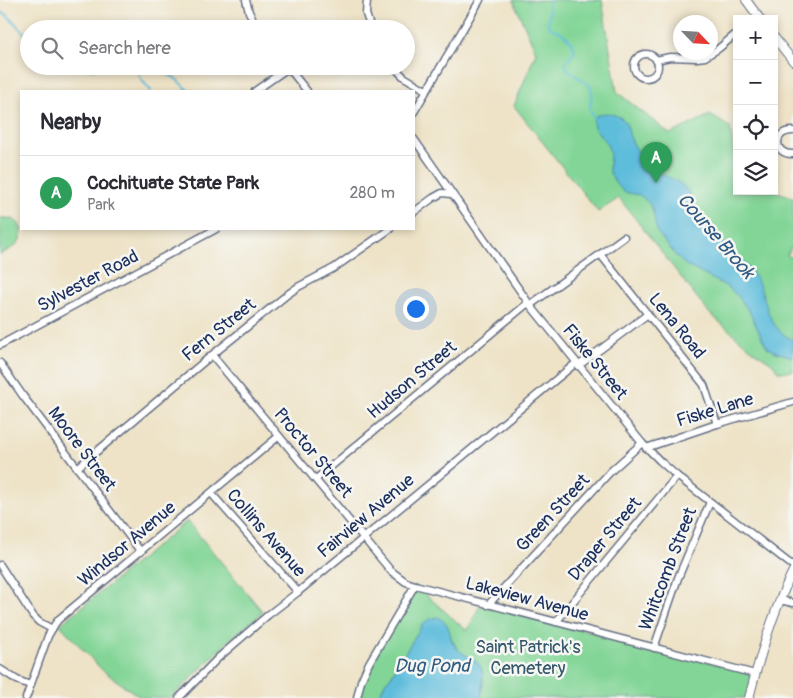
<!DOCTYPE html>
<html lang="en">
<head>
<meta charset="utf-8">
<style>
  :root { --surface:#fff; --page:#f7f7f7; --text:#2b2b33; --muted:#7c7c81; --line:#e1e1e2; --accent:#2563eb }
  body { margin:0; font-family:Pangolin,sans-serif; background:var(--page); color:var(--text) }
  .controls { position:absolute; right:15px; top:15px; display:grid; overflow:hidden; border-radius:0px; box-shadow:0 2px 8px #0003 }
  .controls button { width:45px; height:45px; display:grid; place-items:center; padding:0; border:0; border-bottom:1px solid var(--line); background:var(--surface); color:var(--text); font:25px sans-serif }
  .compass { position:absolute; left:673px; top:15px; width:45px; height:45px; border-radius:50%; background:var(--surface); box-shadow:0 2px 8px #0003; rotate:115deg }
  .you { position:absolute; left:415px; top:308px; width:18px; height:18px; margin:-12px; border:4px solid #fff; border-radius:50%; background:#1a73e8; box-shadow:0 0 0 8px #1a73e833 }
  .badge { display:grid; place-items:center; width:32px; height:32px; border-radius:50%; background:var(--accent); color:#fff; font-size:16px; font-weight:700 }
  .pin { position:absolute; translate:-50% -41px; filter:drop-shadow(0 1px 2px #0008) }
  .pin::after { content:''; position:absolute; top:26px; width:18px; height:15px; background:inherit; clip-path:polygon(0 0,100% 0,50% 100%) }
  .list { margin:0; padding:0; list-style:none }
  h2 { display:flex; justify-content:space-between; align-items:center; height:65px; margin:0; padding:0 20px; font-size:21px }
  h2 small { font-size:16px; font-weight:400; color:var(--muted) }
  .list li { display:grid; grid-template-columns:32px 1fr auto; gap:15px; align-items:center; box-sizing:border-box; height:75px; padding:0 20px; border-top:1px solid var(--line) }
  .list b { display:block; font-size:19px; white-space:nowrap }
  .list p { margin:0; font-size:16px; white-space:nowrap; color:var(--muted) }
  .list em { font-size:16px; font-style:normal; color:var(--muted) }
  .icon { flex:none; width:28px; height:28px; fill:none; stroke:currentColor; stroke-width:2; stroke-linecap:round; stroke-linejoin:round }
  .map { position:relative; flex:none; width:793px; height:698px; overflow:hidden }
  .search { position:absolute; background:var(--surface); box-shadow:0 2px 8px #0003; left:20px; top:20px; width:395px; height:55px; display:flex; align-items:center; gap:12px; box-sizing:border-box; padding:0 18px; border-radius:28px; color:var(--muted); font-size:19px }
  .panel { position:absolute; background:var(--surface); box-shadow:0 2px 8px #0003; left:20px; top:90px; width:395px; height:140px; border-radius:0px }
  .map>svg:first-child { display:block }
</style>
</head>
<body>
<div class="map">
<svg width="793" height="698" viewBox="0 0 793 698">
  <rect width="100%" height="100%" fill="#f6f6f2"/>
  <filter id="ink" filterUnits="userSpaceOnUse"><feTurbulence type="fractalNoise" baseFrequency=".02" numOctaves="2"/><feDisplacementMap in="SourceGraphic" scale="10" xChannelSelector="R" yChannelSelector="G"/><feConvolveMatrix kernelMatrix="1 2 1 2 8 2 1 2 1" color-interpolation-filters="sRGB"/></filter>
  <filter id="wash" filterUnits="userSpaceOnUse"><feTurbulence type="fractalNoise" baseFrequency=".0096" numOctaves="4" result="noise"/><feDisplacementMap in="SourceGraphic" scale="20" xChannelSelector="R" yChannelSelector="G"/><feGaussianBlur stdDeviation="1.12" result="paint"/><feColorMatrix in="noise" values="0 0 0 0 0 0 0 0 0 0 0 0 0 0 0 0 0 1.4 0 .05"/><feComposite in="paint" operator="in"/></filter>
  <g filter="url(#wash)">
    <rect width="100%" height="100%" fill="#eee3c7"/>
    <g fill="#82d596" stroke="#4e827a">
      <polygon points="513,0 602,0 617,92 670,134 710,115 730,127 737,174 737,191 774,191 793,197 793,245 787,255 793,258 793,371 779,372 772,363 752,350 709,313 619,198 598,212 514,106 536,52"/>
      <path d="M 0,218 C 4,218 9,218 12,219 C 23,223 24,236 17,244 C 13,249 5,251 0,255 Z"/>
      <polygon points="187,521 263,612 232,638 171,698 141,698 102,670 60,625"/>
      <path d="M 415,585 L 467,631 L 481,603 L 755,674 L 749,698 L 481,698 C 482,690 483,681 482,673 C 480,662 471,660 463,654 C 457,649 454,644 451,637 L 423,624 L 391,676 L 385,683 L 378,698 L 357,698 L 361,681 Z"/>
    </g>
    <g fill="#5ebddc" stroke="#3c769d">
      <path d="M 607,113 C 634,119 623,127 634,145 C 636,149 640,153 643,157 C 649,165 657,171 666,176 C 673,180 680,182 685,188 C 691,194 692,202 696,208 C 700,215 704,221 709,227 C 723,245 743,257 755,277 C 770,302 763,325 793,340 L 793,357 L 776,352 L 768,348 L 763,340 L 749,311 L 738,296 L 728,287 L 687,266 L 677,257 L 657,232 L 653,211 L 649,203 L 640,195 L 624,192 L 616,184 L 609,171 L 610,152 L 607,144 L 594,127 L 593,121 L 597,115 Z"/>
      <path d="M 437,617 C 453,624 447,634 455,646 C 461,655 474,657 480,666 C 485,675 482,689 481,698 L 378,698 L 385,683 L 391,676 L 423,624 L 428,620 Z"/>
    </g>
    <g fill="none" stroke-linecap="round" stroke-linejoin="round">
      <g stroke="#5ebddc" stroke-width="2">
        <path d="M 549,0 L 549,14 L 548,25 C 552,30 557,30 562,33 C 568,37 577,47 573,54 C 571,58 567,59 565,64 C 572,79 585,77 591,88 C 594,94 590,100 590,107 C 590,113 593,117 596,121"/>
        <polyline points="0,12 7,15 29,38"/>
        <polyline points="63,66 93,69 110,66"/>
        <polyline points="115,66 135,69 158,70 175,78 189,91"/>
        <polyline points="138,70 141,79 151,91"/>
      </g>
    </g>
  </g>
  <g filter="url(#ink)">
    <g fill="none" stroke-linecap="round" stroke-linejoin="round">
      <defs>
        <g id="minor">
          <polyline points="246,0 249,12 258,29"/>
          <polyline points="367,0 366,14 371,29"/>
          <circle cx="646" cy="66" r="12"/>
          <polyline points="656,60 670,57 697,58 705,57 718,49 737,33"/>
          <polyline points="287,66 307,91"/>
          <polyline points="393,66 404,77 426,90"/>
          <polyline points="255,91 288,68"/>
          <polyline points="414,112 480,0"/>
          <path d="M 793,131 C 773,130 773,155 793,154"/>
          <polyline points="414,139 530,305 642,443 660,461 677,476 793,566"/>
          <polyline points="414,212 433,198 442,193 451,194"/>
          <polyline points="600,254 704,385 717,424"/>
          <polyline points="530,305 624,237"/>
          <polyline points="0,345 216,229"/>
          <polyline points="212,355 391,571 406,582 415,585 755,674"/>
          <polyline points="0,363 23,396 141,552"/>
          <polyline points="578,366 648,314"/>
          <polyline points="646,448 717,424 793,402"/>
          <polyline points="77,468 212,355 288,294 298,287 334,268 390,229"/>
          <polyline points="316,479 528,303"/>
          <polyline points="211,493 298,592"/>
          <polyline points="0,565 33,616 39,622 52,629"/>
          <polyline points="780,600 793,603"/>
          <polyline points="488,605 611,471 642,443"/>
          <polyline points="556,622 677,476"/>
          <polyline points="654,648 678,578 710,502"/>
          <polyline points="0,669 17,680 30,685"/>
          <polyline points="26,698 48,636 55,624 59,619 279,436"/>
          <polyline points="179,698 218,658 268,615 298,592 576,363"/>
          <polyline points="357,698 361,681 369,663 415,585"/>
        </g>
        <g id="tertiary">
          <polyline points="746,0 760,19"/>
          <polyline points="774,37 793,61"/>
          <path d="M 749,698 C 760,655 773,611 793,571"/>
        </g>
      </defs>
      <use href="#minor" stroke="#656e83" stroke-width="9"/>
      <use href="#tertiary" stroke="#656e83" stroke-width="10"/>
      <use href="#minor" stroke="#fff" stroke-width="6"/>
      <use href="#tertiary" stroke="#fff" stroke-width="8"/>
    </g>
  </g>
  <g text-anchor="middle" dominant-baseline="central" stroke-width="5" stroke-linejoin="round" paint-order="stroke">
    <g font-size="18" fill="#1b2f5e" stroke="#f6f6f2">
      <text transform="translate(88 281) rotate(-28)">Sylvester Road</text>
      <text transform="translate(677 326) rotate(51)">Lena Road</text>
      <text transform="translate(219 330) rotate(-39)">Fern Street</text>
      <text transform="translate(595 362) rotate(51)">Fiske Street</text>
      <text transform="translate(412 380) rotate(-40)">Hudson Street</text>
      <text transform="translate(715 410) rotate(-17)">Fiske Lane</text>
      <text transform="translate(82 449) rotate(53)">Moore Street</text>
      <text transform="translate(313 453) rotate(50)">Proctor Street</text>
      <text transform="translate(553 513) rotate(-47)">Green Street</text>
      <text transform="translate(366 516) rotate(-40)">Fairview Avenue</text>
      <text transform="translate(266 533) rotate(49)">Collins Avenue</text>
      <text transform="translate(605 539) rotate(-50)">Draper Street</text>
      <text transform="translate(127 544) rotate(-40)">Windsor Avenue</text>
      <text transform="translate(668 569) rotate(-69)">Whitcomb Street</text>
      <text transform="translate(527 599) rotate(15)">Lakeview Avenue</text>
    </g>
    <g font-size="18" fill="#35586c" stroke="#f6f6f2">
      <text x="528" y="647">Saint Patrick's<tspan x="528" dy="21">Cemetery</tspan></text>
    </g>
    <g font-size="19" font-style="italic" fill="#2f5a84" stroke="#f6f6f2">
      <text transform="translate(716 236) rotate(49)">Course Brook</text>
      <text x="432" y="666">Dug Pond</text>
    </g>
  </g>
</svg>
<div class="controls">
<button>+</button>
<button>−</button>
<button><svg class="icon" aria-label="locate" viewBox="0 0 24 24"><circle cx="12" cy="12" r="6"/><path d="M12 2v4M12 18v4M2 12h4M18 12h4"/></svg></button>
<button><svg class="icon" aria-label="layers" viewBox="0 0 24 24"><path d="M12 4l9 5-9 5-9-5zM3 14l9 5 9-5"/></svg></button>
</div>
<svg class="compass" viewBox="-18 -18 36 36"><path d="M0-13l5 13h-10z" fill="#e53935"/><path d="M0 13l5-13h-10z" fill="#7c7c81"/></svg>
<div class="you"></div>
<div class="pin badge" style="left:656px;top:183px;background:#2e9e5b">A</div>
<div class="search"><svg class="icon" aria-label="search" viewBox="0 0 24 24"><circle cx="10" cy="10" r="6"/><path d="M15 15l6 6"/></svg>Search here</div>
<section class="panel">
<h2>Nearby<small></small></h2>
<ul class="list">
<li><span class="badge" style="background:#2e9e5b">A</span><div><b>Cochituate State Park</b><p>Park</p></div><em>280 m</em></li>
</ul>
</section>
</div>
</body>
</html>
